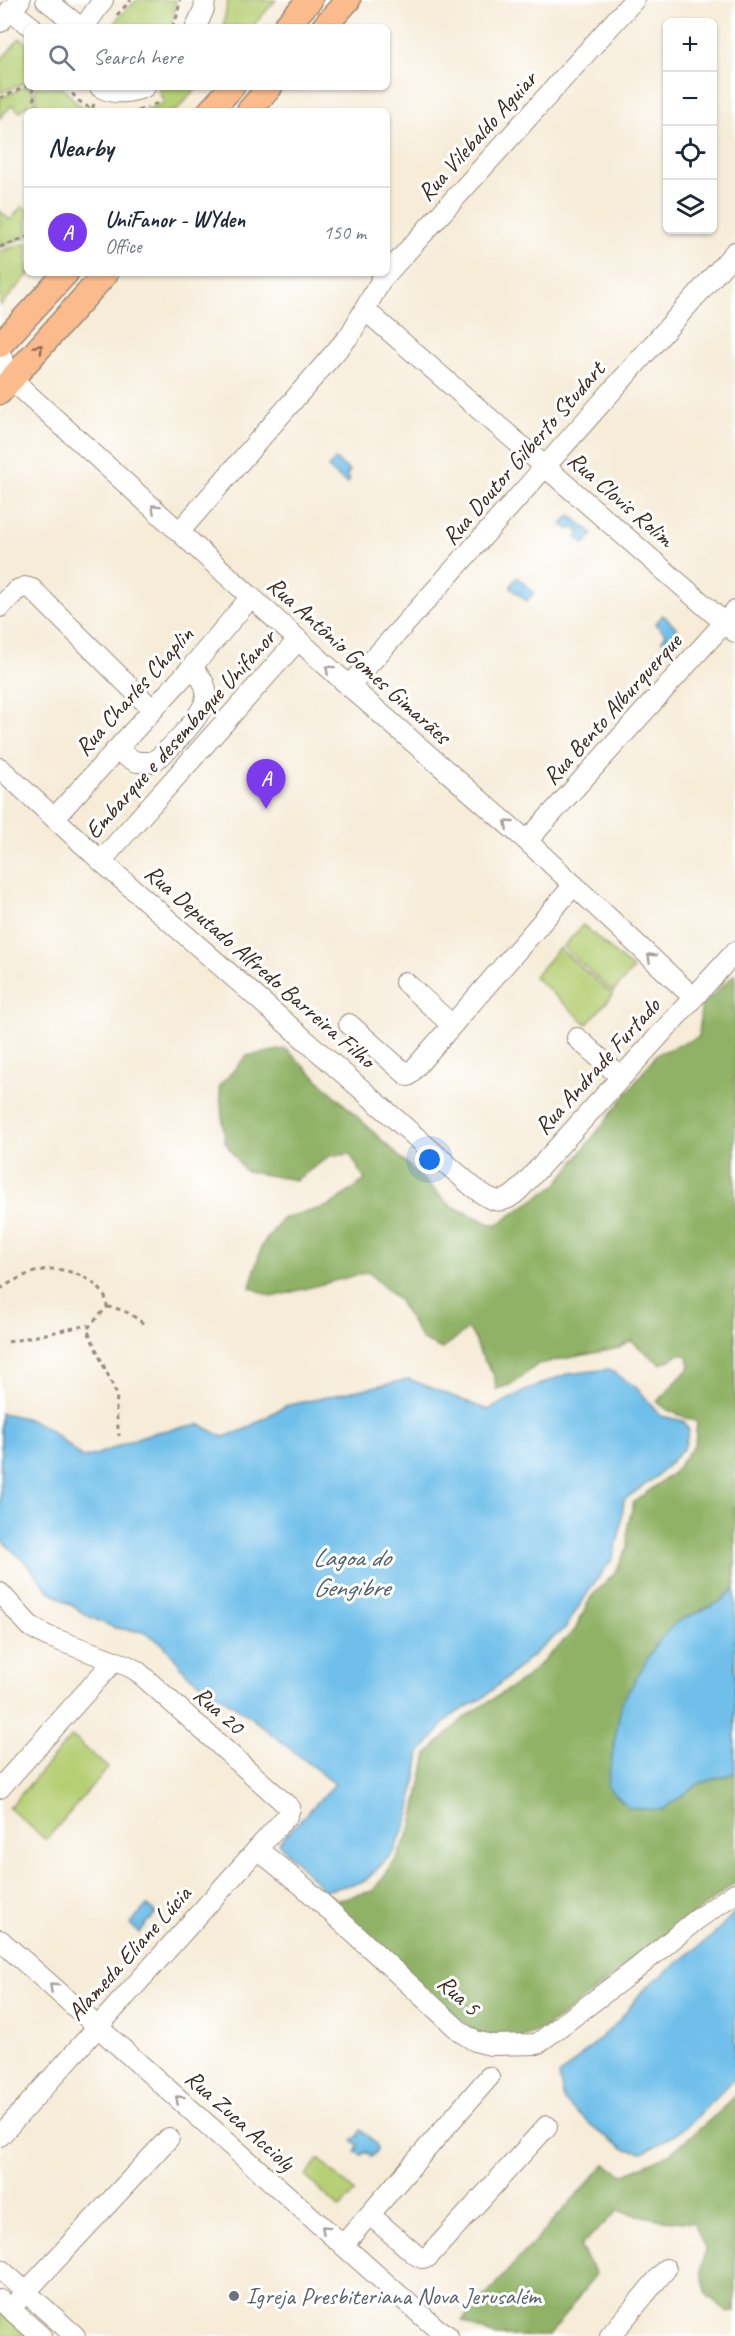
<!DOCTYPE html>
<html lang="en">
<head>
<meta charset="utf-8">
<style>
  :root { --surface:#fff; --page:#f2f2f3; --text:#1f2937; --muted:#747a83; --line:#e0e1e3; --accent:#7c3aed }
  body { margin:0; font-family:Caveat,sans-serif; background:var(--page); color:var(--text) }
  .controls { position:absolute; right:18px; top:18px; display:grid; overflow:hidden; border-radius:9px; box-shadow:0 2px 4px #0004 }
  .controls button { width:54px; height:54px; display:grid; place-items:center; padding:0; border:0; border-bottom:2px solid var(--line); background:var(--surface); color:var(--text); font:30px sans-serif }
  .you { position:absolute; left:430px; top:1160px; width:21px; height:21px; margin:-15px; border:4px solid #fff; border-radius:50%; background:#1a73e8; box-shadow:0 0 0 9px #1a73e833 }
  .badge { display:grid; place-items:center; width:39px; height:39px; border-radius:50%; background:var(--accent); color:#fff; font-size:20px; font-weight:700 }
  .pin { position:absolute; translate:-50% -50px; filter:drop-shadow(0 2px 3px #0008) }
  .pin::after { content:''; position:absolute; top:32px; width:21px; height:18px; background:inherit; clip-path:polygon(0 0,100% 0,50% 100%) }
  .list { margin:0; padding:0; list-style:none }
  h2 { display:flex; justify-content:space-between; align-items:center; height:78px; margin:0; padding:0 24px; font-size:26px }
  h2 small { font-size:20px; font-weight:400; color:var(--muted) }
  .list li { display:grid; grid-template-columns:39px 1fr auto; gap:18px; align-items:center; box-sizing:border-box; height:90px; padding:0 24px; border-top:2px solid var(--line) }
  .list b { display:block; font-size:22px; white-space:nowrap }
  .list p { margin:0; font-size:20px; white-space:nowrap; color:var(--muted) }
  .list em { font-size:20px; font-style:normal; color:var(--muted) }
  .icon { flex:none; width:33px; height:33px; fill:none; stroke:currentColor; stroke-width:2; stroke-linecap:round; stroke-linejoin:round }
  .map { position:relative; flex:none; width:735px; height:2336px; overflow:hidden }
  .search { position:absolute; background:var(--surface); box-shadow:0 2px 4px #0004; left:24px; top:24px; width:366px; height:66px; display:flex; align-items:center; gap:15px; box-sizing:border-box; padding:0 21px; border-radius:9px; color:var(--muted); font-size:22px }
  .panel { position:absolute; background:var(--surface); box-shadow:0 2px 4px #0004; left:24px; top:108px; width:366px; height:168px; border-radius:9px }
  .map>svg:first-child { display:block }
</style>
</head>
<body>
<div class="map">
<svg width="735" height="2336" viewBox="0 0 735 2336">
  <rect width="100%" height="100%" fill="#fff"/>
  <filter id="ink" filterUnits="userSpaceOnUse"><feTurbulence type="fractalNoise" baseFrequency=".0167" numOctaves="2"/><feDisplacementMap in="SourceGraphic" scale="12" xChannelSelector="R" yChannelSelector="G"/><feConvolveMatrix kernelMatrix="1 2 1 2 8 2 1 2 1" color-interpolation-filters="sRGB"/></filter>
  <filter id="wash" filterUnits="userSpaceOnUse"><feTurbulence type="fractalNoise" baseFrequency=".008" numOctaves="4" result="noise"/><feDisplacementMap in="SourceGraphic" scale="24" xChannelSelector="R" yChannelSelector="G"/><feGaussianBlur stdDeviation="1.35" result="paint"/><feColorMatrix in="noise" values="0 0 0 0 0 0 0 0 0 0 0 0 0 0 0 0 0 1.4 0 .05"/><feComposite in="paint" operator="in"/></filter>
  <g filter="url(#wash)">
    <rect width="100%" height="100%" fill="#f6ecd8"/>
    <g fill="#b6cf74" stroke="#787c49" stroke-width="1.5">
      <polygon points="137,0 176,0 174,17 169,27 113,27 117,19"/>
      <polygon points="228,0 276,0 252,27 223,27"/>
      <polygon points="20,38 27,44 27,82 0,93 0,61"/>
      <polygon points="27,86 32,87 37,111 28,104 20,112 12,105 0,118 0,98"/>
      <polygon points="35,87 63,88 76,102 89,111 39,111"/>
      <polygon points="161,87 198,87 176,111 143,111 164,103 158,89"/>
      <polygon points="22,206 27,210 27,237 0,247 0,211 10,220"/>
      <polygon points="27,243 27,273 30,273 0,306 0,251"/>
      <polygon points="583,925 633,969 613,992 563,947"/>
      <polygon points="559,948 613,995 587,1024 534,977"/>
      <polygon points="72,1736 108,1768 46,1840 9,1808"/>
      <polygon points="319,2159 355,2192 340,2208 305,2176"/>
      <polygon points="0,2311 28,2336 0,2336"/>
    </g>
    <g fill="#90b266" stroke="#666e42" stroke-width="1.5">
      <path d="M 735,974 L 735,1588 L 720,1602 L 675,1623 L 662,1810 L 700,1783 L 735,1773 L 735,1883 L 547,2027 L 521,2038 L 481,2038 L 327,1902 L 373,1891 L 397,1858 L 412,1826 L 427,1754 L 465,1717 L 523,1680 L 575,1630 L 591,1597 L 615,1573 L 627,1548 L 628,1524 L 634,1502 L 674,1472 L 695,1444 L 697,1422 L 668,1410 L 657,1402 L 690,1367 L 688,1356 L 679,1354 L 671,1360 L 660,1364 L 631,1341 L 619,1348 L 538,1364 L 513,1384 L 496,1389 C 494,1368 490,1371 481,1355 C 476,1345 477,1338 468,1329 L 442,1349 L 422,1340 L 399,1301 L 368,1272 L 273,1297 L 250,1287 L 262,1245 L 282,1219 L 329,1206 L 365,1180 L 350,1154 L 330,1156 L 296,1180 L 245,1171 L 225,1142 L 219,1086 L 247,1056 L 286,1049 L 450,1205 L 495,1226 L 557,1184 L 657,1054 L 699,1037 L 701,1006 Z"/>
      <polygon points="735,2095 735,2312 728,2312 707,2295 701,2271 705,2248 694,2223 663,2220 618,2211 580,2246 596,2274 549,2336 494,2336 462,2321 605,2164 623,2175 669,2154 724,2108"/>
    </g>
    <g fill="#6fbfea" stroke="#557484" stroke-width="1.5">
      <polygon points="335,459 350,471 346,476 350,480 347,484 328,468"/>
      <polygon points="570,515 593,534 584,544 577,538 580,533 573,527 570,530 562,524"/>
      <polygon points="517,577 534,593 527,601 511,588 511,585"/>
      <polygon points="663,615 676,627 676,638 669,646 662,640 666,634 655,624"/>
      <path d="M 610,1369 L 638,1389 L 661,1416 L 684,1421 L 689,1431 L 684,1448 L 657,1476 L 624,1500 L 620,1531 L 613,1558 L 590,1589 L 566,1627 L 483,1698 L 451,1716 L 420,1753 L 410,1814 L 394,1852 L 365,1881 L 325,1891 L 278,1843 L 335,1784 L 246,1714 L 187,1674 L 163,1644 L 144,1632 L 115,1628 L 88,1616 L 48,1590 L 26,1563 L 0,1539 L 1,1413 C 46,1420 50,1431 83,1458 C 108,1453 125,1441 149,1434 C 165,1430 182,1428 199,1424 L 223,1437 L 244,1430 L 285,1406 L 409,1379 L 488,1410 L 531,1388 L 567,1374 Z"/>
      <polygon points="735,1588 735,1773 700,1783 662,1810 629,1808 607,1786 621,1704 657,1643 675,1623 720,1602"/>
      <polygon points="147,1905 156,1913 139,1933 130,1924"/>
      <polygon points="735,1912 735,2078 692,2122 665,2141 642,2152 625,2149 599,2132 564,2101 559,2076 619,2021 643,1990 712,1936"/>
      <polygon points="361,2130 377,2145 377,2150 371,2157 366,2152 361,2155 355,2152 358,2145 352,2140 358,2136"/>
    </g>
  </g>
  <g filter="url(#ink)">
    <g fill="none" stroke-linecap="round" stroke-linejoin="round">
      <defs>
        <g id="minor">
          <polyline points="46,0 80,27"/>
          <polyline points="10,10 32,27"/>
          <polyline points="0,22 20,0"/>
          <polyline points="84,27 103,0"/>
          <polyline points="196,27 204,9 205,0"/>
          <path d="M 100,87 C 114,95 130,93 145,87"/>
          <polyline points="365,310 735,632"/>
          <polyline points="0,354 11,379 349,686 527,841 693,997"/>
          <polyline points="180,531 350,335 382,279 634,0"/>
          <polyline points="0,607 17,590 25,587 32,589 153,710"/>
          <path d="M 349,686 C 479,543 606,397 735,252"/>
          <path d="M 115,751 L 137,762 L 152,762 C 167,753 205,714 206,696 C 207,683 200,676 191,668"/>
          <path d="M 0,768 L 101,861 L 473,1187 C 490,1200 501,1208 519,1190 L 735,952"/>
          <polyline points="55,817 191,668 250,598"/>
          <polyline points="527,841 735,611"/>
          <polyline points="101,861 298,640"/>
          <polyline points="405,982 452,1025"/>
          <polyline points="349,1024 408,1076 574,885"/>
          <polyline points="577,1038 621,1077"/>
          <polyline points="0,1593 31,1627 47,1636 128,1666 137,1671 290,1808 287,1816 0,2136"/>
          <polyline points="0,1788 114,1661"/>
          <polyline points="257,1849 304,1887 462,2033 475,2041 491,2045 537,2044 636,1969 696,1920 735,1893"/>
          <polyline points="0,1940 436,2328 448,2336"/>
          <polyline points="370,2215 416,2255 422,2258 428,2257 547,2126"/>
          <polyline points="343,2245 489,2077"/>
          <polyline points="0,2269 75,2336"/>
          <polyline points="0,2300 41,2336"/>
          <polyline points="10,2309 169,2138"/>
          <polyline points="610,2336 666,2269"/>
        </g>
        <g id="major">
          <polyline points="285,27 310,0"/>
          <polyline points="324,27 348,0"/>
          <polyline points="210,111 232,87"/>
          <polyline points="249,111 270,87"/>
          <polyline points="0,345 66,273"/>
          <polyline points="0,392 106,273"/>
        </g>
      </defs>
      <use href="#minor" stroke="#988b7b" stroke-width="22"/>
      <use href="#major" stroke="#988b7b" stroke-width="27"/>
      <g stroke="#988b7b" stroke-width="3" stroke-dasharray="4.5 4.5" stroke-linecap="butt">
        <polyline points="117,15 131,0"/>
        <polyline points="172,27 177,16 180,0"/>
        <polyline points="32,87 37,111"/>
        <polyline points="66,87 79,101 91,109"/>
        <polyline points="0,98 27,86"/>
        <polyline points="94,104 92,109 98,111"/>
        <polyline points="153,105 161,102"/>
        <polyline points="138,111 147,107"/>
        <polyline points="0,247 27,237"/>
        <path d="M 0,1289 C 13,1281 27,1273 42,1270 C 65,1265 107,1281 107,1307 L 87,1329 L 117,1395 L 116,1410 L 119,1436"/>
        <path d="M 107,1307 C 125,1309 133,1315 146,1326"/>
        <polyline points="8,1342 88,1325"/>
      </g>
      <use href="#minor" stroke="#fff" stroke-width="20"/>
      <use href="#major" stroke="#fbbb8c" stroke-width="24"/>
    </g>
    <defs><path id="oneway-chevron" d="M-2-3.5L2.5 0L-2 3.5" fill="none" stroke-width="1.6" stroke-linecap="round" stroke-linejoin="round" transform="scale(1.5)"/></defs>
    <use stroke="#916b50" href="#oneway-chevron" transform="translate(39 348) rotate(-48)"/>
    <g stroke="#a79f9a">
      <use href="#oneway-chevron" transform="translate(155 508) rotate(-138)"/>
      <use href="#oneway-chevron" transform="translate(329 669) rotate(-138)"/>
      <use href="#oneway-chevron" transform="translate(508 824) rotate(-139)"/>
      <use href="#oneway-chevron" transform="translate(651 957) rotate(-137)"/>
      <use href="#oneway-chevron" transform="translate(53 1987) rotate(-138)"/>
      <use href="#oneway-chevron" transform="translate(179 2099) rotate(-138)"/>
      <use href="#oneway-chevron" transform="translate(325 2229) rotate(-138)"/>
    </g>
  </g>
  <circle fill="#6b7280" stroke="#fff" stroke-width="2" cx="234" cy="2296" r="6"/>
  <g text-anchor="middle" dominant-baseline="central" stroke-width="6" stroke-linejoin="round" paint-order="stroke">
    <g font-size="24" fill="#3b2a1e" stroke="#fff">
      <text transform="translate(477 136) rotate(-48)">Rua Vilebaldo Aguiar</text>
      <text transform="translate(523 453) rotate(-49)">Rua Doutor Gilberto Studart</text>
      <text transform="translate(621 499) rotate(41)">Rua Clovis Rolim</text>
      <text transform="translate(359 660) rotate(42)">Rua Antônio Gomes Gimarães</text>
      <text transform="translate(134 691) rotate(-48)">Rua Charles Chaplin</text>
      <text transform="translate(612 709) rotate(-48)">Rua Bento Alburquerque</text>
      <text transform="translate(180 734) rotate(-48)">Embarque e desembaque Unifanor</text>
      <text transform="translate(260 966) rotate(41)">Rua Deputado Alfredo Barreira Filho</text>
      <text transform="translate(597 1066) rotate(-48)">Rua Andrade Furtado</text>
      <text transform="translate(219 1710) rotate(42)">Rua 20</text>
      <text transform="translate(129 1953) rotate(-48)">Alameda Eliane Lúcia</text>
      <text transform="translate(459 1995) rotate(43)">Rua 5</text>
      <text transform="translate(240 2120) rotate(42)">Rua Zuca Accioly</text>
    </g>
    <g font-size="24" fill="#5b616d" stroke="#fff" text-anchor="start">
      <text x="246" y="2296">Igreja Presbiteriana Nova Jerusalém</text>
    </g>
    <g font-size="26" font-style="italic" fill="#4d5e65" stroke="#fff">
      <text x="351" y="1557">Lagoa do<tspan x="351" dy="30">Gengibre</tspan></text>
    </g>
  </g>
</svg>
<div class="controls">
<button>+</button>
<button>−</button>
<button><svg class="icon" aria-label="locate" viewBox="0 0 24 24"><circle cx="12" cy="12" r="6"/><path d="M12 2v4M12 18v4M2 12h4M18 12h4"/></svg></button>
<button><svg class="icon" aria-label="layers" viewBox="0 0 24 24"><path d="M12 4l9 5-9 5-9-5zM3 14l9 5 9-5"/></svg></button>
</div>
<div class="you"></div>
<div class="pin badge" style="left:266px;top:809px">A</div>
<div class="search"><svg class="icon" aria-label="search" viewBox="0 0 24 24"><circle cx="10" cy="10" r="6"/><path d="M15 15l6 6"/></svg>Search here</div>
<section class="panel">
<h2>Nearby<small></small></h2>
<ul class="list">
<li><span class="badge">A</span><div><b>UniFanor - WYden</b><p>Office</p></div><em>150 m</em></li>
</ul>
</section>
</div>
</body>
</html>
